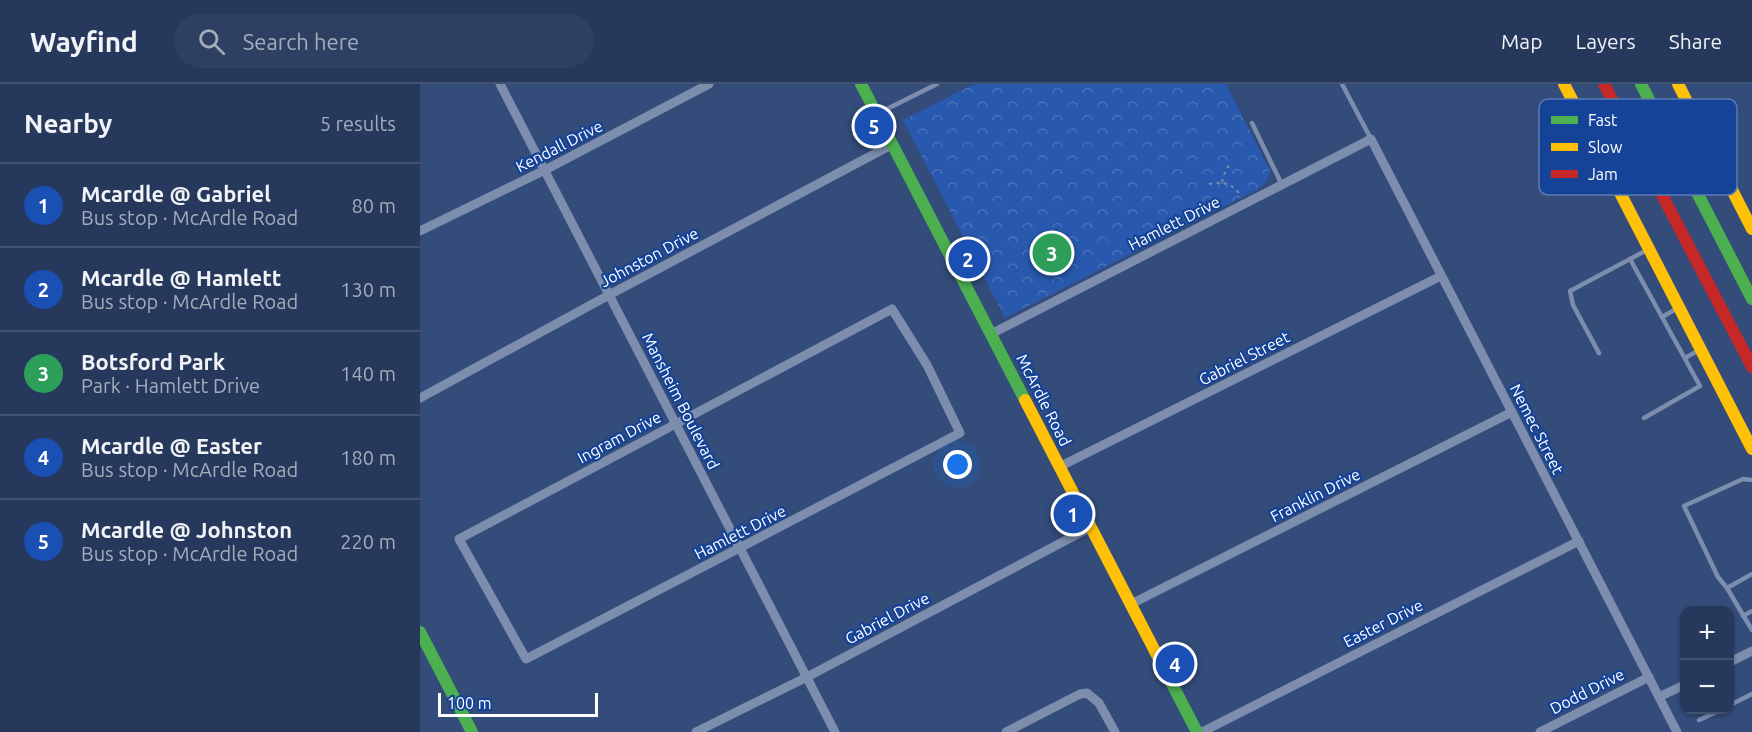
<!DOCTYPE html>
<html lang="en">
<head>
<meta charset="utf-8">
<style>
  :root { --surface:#26395c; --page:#2e4062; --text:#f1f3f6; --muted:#a4acbb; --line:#425372; --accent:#8abfa5 }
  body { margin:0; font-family:Ubuntu,sans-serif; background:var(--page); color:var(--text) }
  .controls { position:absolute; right:18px; bottom:18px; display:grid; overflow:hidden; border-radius:12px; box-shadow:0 2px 4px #0004 }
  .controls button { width:54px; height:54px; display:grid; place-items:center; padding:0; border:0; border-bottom:2px solid var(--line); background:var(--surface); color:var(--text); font:30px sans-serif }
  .scale { position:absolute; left:18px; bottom:15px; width:160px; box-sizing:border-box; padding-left:6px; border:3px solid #fff; border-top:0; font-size:16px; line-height:21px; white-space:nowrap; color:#fff; -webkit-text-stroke:4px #154398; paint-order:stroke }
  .you { position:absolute; left:538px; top:381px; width:21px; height:21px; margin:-15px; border:4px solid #fff; border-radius:50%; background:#1a73e8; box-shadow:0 0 0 9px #1a73e833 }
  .badge { display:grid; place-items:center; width:39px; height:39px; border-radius:50%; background:var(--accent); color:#fff; font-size:20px; font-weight:700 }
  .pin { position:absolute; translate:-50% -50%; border:3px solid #fff; box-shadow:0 2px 6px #0006 }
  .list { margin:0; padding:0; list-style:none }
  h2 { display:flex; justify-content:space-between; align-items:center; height:78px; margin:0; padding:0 24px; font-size:26px }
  h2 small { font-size:20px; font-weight:400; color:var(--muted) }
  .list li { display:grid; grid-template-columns:39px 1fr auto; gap:18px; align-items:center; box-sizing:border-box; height:84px; padding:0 24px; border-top:2px solid var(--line) }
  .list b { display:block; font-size:22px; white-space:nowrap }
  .list p { margin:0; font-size:20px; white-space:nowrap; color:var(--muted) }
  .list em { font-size:20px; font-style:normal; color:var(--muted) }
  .icon { flex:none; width:33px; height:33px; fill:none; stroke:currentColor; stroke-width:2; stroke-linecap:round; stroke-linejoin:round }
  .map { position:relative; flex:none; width:1332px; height:648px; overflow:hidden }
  header { display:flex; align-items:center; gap:36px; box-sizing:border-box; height:84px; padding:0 30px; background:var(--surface); border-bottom:2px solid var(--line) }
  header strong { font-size:28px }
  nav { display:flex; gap:33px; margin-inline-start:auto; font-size:21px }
  .search { width:420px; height:54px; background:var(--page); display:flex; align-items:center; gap:15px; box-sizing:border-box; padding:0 21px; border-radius:33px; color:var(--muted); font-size:22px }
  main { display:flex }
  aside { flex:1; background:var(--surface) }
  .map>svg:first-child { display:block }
</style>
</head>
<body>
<header>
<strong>Wayfind</strong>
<div class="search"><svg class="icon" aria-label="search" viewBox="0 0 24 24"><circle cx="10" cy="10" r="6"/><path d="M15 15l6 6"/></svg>Search here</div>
<nav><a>Map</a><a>Layers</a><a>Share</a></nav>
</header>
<main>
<aside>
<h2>Nearby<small>5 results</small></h2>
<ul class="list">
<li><span class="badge" style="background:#1a4fb4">1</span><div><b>Mcardle @ Gabriel</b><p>Bus stop · McArdle Road</p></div><em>80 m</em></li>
<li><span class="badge" style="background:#1a4fb4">2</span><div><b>Mcardle @ Hamlett</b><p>Bus stop · McArdle Road</p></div><em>130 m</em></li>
<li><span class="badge" style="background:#2e9e5b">3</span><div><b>Botsford Park</b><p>Park · Hamlett Drive</p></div><em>140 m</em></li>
<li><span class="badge" style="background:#1a4fb4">4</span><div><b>Mcardle @ Easter</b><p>Bus stop · McArdle Road</p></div><em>180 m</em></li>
<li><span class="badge" style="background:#1a4fb4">5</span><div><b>Mcardle @ Johnston</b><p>Bus stop · McArdle Road</p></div><em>220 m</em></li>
</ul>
</aside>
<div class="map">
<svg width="1332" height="648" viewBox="0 0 1332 648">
  <defs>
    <pattern id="forest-crowns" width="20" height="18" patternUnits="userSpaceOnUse" patternTransform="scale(1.5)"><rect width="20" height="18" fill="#2959ae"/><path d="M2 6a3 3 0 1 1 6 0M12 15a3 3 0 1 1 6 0" fill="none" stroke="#4972ba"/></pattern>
  </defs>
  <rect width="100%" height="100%" fill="#334c7a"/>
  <polygon fill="url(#forest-crowns)" points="554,0 806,0 850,87 847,97 840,104 585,234 483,36"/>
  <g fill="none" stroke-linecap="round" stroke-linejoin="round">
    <g stroke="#7c8dad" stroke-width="2" stroke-dasharray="3 4.5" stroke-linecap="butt">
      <polyline points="802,98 805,88 811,78"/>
      <path d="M 789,100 C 804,97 812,99 821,112"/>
    </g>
    <g stroke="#7c8dad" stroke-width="4.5">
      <polyline points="922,0 951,55"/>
      <polyline points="457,30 517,0"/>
      <polyline points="832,39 862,101"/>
      <polyline points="1210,175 1280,302 1224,334"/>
      <polyline points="1242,233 1258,224"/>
      <polyline points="1179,269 1153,221 1150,207 1227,166"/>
      <polyline points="1265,274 1281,265"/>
      <polyline points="1332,490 1307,504 1332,546"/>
      <polyline points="1307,504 1298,493 1264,422 1323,395 1332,396"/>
      <polyline points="1323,532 1332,527"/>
      <polyline points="1310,621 1332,610"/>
      <polyline points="1279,636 1301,626"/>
    </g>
    <g stroke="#7c8dad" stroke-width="9">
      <polyline points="80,0 415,648"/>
      <polyline points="0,147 125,86 289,0"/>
      <polygon points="472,225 507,281 540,349 106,575 39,455"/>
      <polyline points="571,250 951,55 1257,648"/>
      <polyline points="0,314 189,211 473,60"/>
      <polyline points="639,383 1021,192"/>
      <polyline points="711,520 1092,328"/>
      <polyline points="1310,578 1332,567"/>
      <polyline points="1239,613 1264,601"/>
      <polyline points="276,648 387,593 671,443"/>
      <polyline points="586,648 660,610 667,609 679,619 695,648"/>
      <polyline points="782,648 1159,457"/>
      <polyline points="1120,648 1229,593"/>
    </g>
    <g stroke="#4caf50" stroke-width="12">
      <polyline points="441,0 605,316"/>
      <polyline points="1221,0 1332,215"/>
      <polyline points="0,548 52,648"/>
      <polyline points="737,571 777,648"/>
    </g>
    <g stroke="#ffc107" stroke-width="12">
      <polyline points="1144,0 1332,365"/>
      <polyline points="1258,0 1332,145"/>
      <polyline points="605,316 737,571"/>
    </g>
    <polyline stroke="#c62828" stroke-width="12" points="1184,0 1332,283"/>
  </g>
  <g text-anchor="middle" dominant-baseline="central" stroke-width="4.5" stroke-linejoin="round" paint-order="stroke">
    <g font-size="16" fill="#fff" stroke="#154398">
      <text transform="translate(139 62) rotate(-27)">Kendall Drive</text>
      <text transform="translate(754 139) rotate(-27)">Hamlett Drive</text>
      <text transform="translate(229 173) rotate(-28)">Johnston Drive</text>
      <text transform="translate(824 274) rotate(-27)">Gabriel Street</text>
      <text transform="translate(624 316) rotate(63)">McArdle Road</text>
      <text transform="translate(261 317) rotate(63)">Mansheim Boulevard</text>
      <text transform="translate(1117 345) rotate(63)">Nemec Street</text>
      <text transform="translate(199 353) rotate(-28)">Ingram Drive</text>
      <text transform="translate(895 411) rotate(-27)">Franklin Drive</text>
      <text transform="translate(320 448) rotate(-27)">Hamlett Drive</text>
      <text transform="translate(467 534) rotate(-28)">Gabriel Drive</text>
      <text transform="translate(963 539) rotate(-27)">Easter Drive</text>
      <text transform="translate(1167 607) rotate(-27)">Dodd Drive</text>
    </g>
  </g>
  <rect x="1119" y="15" width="198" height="96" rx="9" fill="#154398" stroke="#5b7bb7" stroke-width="1.5"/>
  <rect x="1131" y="32" width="27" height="8" fill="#4caf50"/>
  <rect x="1131" y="59" width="27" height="8" fill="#ffc107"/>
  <rect x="1131" y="86" width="27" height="8" fill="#c62828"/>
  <g font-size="16" fill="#fff">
    <text x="1168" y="42">Fast</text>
    <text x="1168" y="69">Slow</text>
    <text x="1168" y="96">Jam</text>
  </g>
</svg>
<div class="controls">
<button>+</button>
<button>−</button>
</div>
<div class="scale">100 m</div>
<div class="you"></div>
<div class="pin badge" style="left:653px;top:430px;background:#1a4fb4">1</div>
<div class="pin badge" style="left:548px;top:175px;background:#1a4fb4">2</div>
<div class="pin badge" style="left:632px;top:169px;background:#2e9e5b">3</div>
<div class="pin badge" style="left:755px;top:580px;background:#1a4fb4">4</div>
<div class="pin badge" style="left:454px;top:42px;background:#1a4fb4">5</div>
</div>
</main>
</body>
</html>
